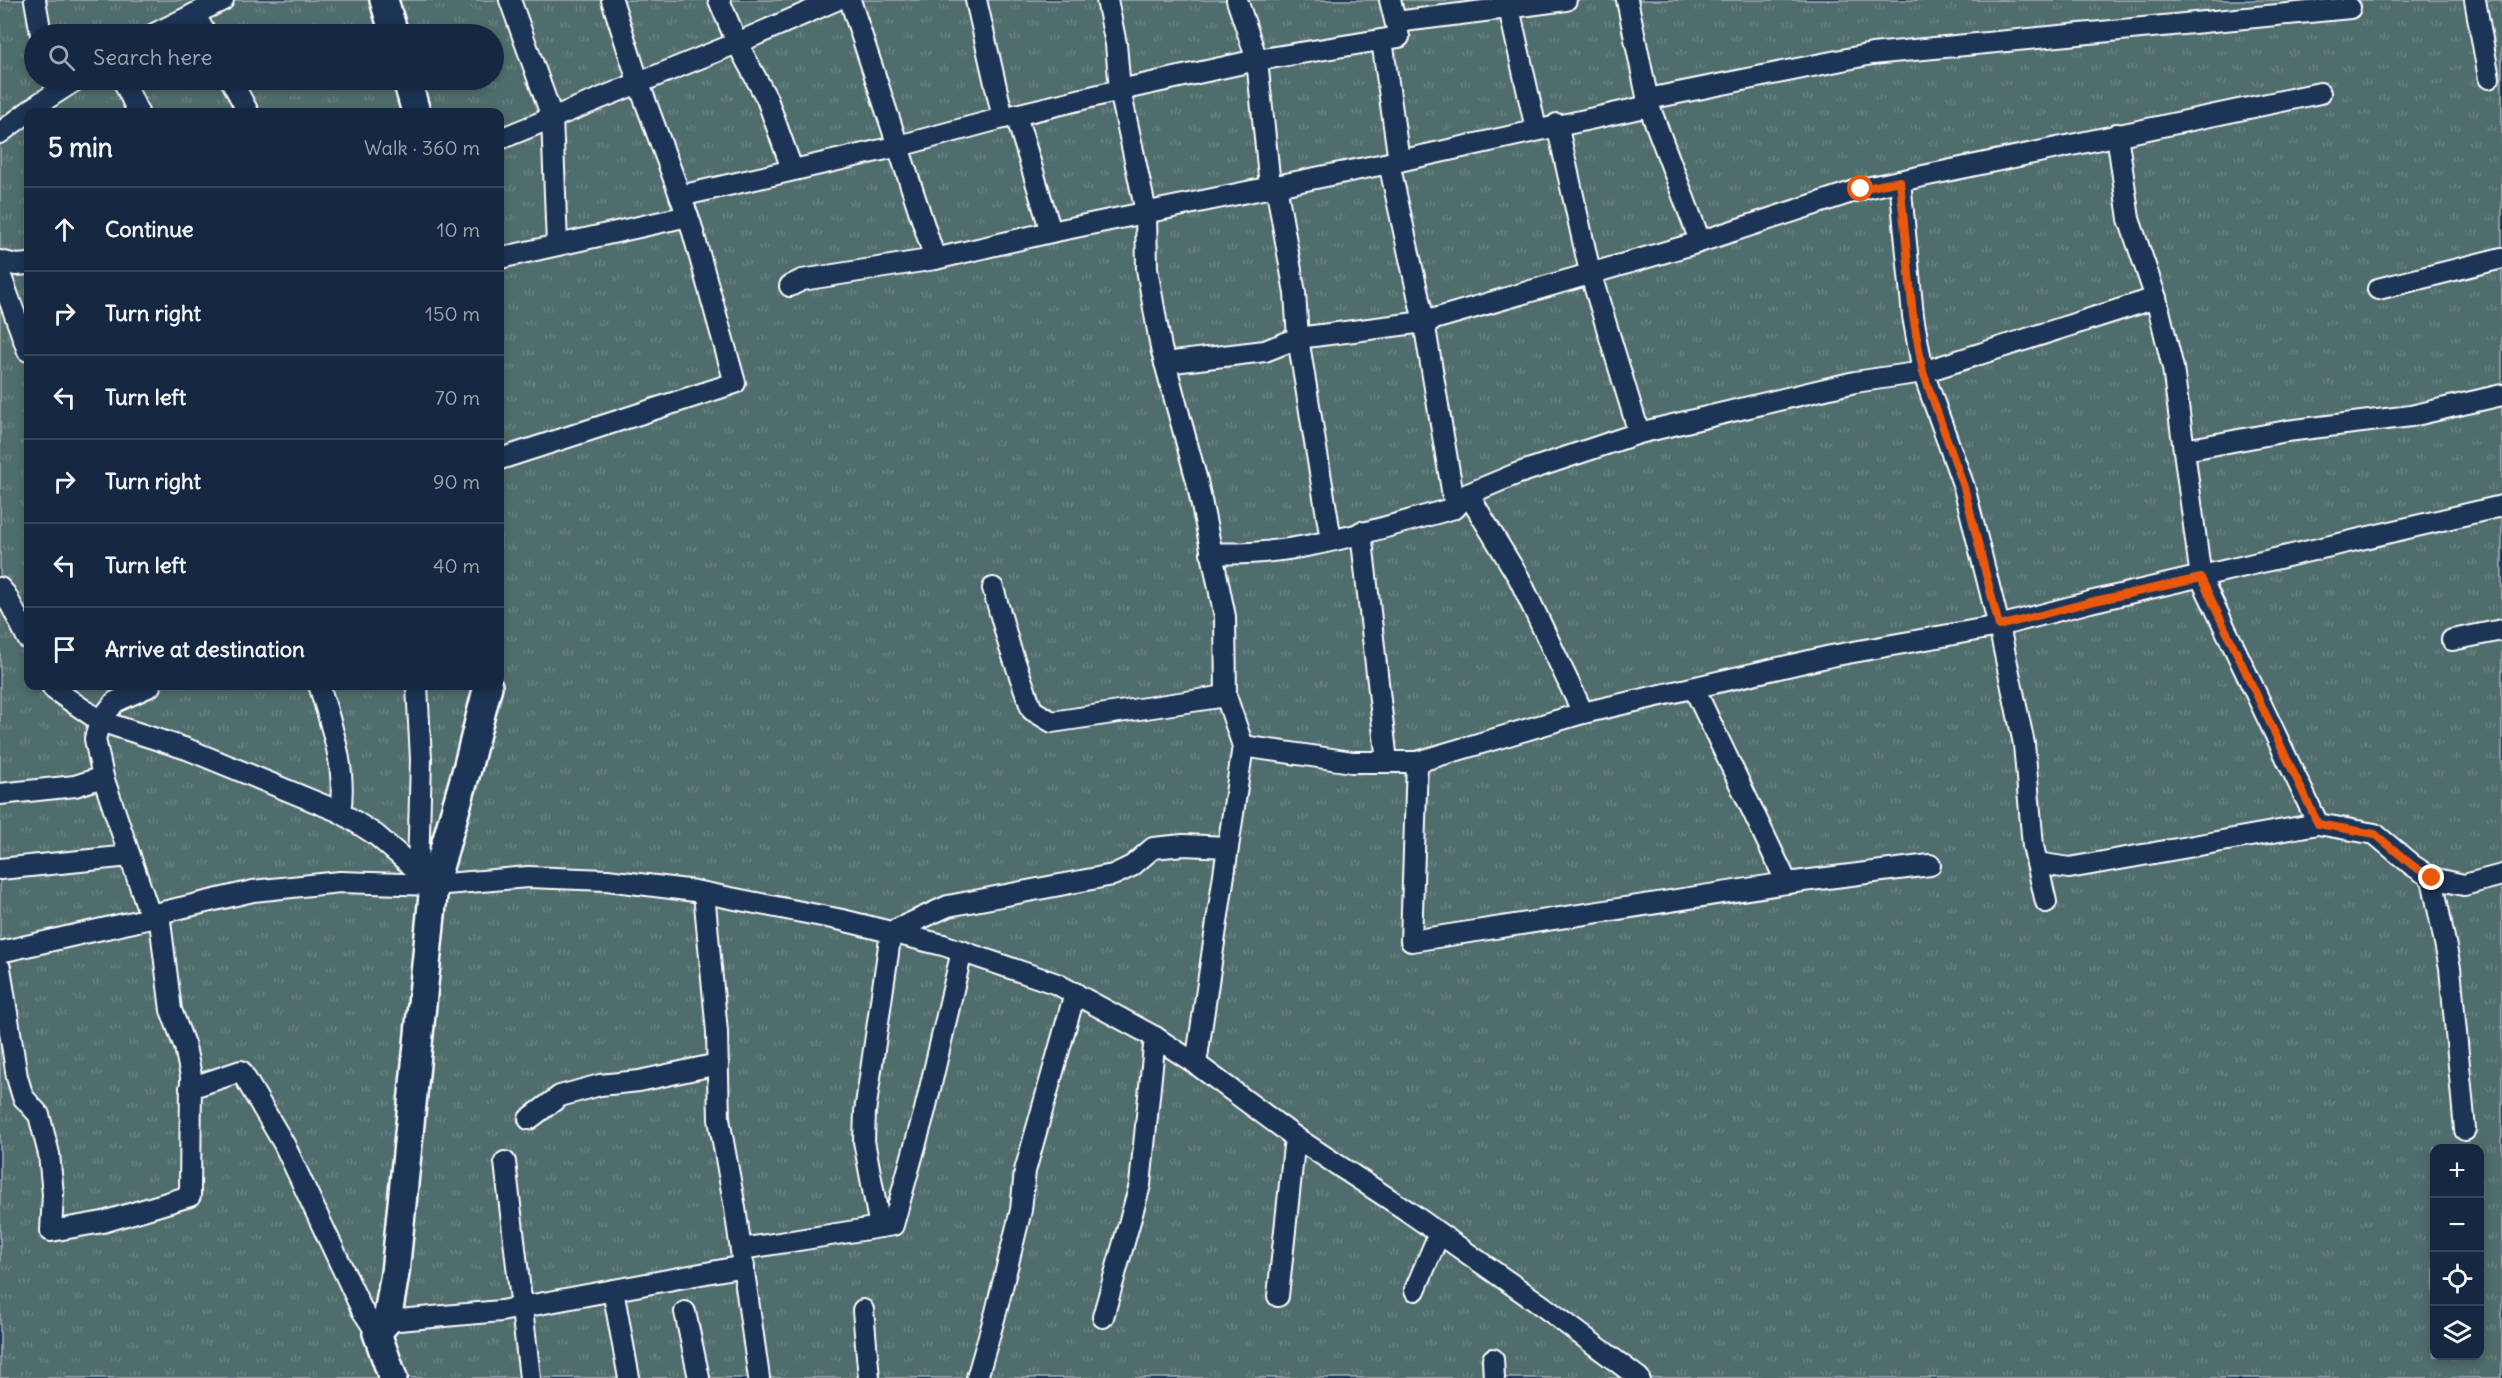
<!DOCTYPE html>
<html lang="en">
<head>
<meta charset="utf-8">
<style>
  :root { --surface:#162841; --page:#23344c; --text:#f1f3f6; --muted:#9ea6b1; --line:#35445a }
  body { margin:0; font-family:Delius,sans-serif; background:var(--page); color:var(--text) }
  .controls { position:absolute; right:18px; bottom:18px; display:grid; overflow:hidden; border-radius:12px; box-shadow:0 3px 9px #0003 }
  .controls button { width:54px; height:54px; display:grid; place-items:center; padding:0; border:0; border-bottom:2px solid var(--line); background:var(--surface); color:var(--text); font:30px sans-serif }
  .stop { position:absolute; width:18px; height:18px; margin:-14px; border:4px solid #ea580c; border-radius:50%; background:#fff }
  .stop.end { background:#ea580c; border-color:#fff; box-shadow:0 2px 6px #0008 }
  .list { margin:0; padding:0; list-style:none }
  h2 { display:flex; justify-content:space-between; align-items:center; height:78px; margin:0; padding:0 24px; font-size:26px }
  h2 small { font-size:20px; font-weight:400; color:var(--muted) }
  .list li { display:grid; grid-template-columns:39px 1fr auto; gap:18px; align-items:center; box-sizing:border-box; height:84px; padding:0 24px; border-top:2px solid var(--line) }
  .list b { display:block; font-size:22px; white-space:nowrap }
  .list em { font-size:20px; font-style:normal; color:var(--muted) }
  .icon { flex:none; width:33px; height:33px; fill:none; stroke:currentColor; stroke-width:2; stroke-linecap:round; stroke-linejoin:round }
  .map { position:relative; flex:none; width:2502px; height:1378px; overflow:hidden }
  .search { position:absolute; background:var(--surface); box-shadow:0 3px 9px #0003; left:24px; top:24px; width:480px; height:66px; display:flex; align-items:center; gap:15px; box-sizing:border-box; padding:0 21px; border-radius:33px; color:var(--muted); font-size:22px }
  .panel { position:absolute; background:var(--surface); box-shadow:0 3px 9px #0003; left:24px; top:108px; width:480px; height:582px; border-radius:12px }
  .map>svg:first-child { display:block }
</style>
</head>
<body>
<div class="map">
<svg width="2502" height="1378" viewBox="0 0 2502 1378">
  <defs>
    <pattern id="grass-tufts" width="24" height="20" patternUnits="userSpaceOnUse" patternTransform="scale(1.5)"><rect width="24" height="20" fill="#506d6c"/><path d="M3 7l-1-3M5 7V3M7 7l1-3M15 17l-1-3M17 17v-4M19 17l1-3" fill="none" stroke="#6a8382"/></pattern>
  </defs>
  <rect width="100%" height="100%" fill="#1d3557"/>
  <filter id="ink" filterUnits="userSpaceOnUse"><feTurbulence type="fractalNoise" baseFrequency=".0167" numOctaves="2"/><feDisplacementMap in="SourceGraphic" scale="12" xChannelSelector="R" yChannelSelector="G"/><feConvolveMatrix kernelMatrix="1 2 1 2 8 2 1 2 1" color-interpolation-filters="sRGB"/></filter>
  <g filter="url(#ink)">
    <path fill="url(#grass-tufts)" stroke="#a8b6b6" stroke-width="1.5" fill-rule="evenodd" d="M 0,0 L 2502,0 L 2502,1378 L 0,1378 ZM 34,34 L 494,34 L 494,80 L 34,80 ZM 28,112 L 500,112 L 500,686 L 28,686 ZM 2434,1148 L 2480,1148 L 2480,1356 L 2434,1356 Z"/>
    <g fill="none" stroke-linecap="round" stroke-linejoin="round">
      <defs>
        <g id="street">
          <polyline points="35,0 41,34"/>
          <polyline points="510,0 552,117 557,245"/>
          <polyline points="719,0 737,43 767,99 792,169"/>
          <polyline points="850,0 935,259 1051,232 1399,161 1649,106"/>
          <polyline points="976,0 1003,118"/>
          <polyline points="1107,0 1116,44 1120,90 1146,212 1147,269 1161,348 1197,481 1225,617 1226,696 1243,746"/>
          <polyline points="1237,0 1257,60 1270,186"/>
          <polyline points="1627,0 1649,106 1700,241"/>
          <polyline points="2475,0 2489,78"/>
          <polyline points="1499,6 1500,9 1566,0"/>
          <polyline points="1509,8 1536,129"/>
          <polyline points="194,14 206,34"/>
          <polyline points="1396,22 1500,9"/>
          <polyline points="154,34 223,0"/>
          <polyline points="1382,40 1399,161"/>
          <polyline points="123,80 138,112"/>
          <polyline points="231,80 248,112"/>
          <polyline points="1648,99 1872,54 2350,8"/>
          <polyline points="1016,115 1051,232"/>
          <polyline points="1557,124 1590,272 1639,433"/>
          <polyline points="0,133 40,103 76,80"/>
          <polyline points="2117,134 2129,219 2156,298 2173,368 2201,578 2318,824 2375,834 2412,865 2432,878 2464,885 2502,875"/>
          <polyline points="500,139 737,43 836,0"/>
          <polyline points="1389,163 1424,322 1455,508"/>
          <polyline points="1900,181 1913,316 1923,372 2156,298"/>
          <polyline points="1276,185 1295,293 1298,338 1331,540"/>
          <polyline points="680,196 899,146 1003,118 1120,90 1257,60 1399,37 1390,0"/>
          <polyline points="500,258 688,216"/>
          <polyline points="0,261 16,265 28,264"/>
          <polyline points="0,274 28,351"/>
          <polyline points="790,286 802,280 935,259"/>
          <polyline points="2378,289 2502,258"/>
          <polyline points="1165,363 1265,351 1298,338 1424,322 1693,244 1861,189 2320,93"/>
          <polyline points="2185,450 2287,431 2411,416 2502,395"/>
          <polyline points="500,459 735,383 691,225 639,84 612,0"/>
          <polyline points="1468,494 1519,578 1583,713"/>
          <polyline points="1361,532 1387,762"/>
          <path d="M 1211,553 C 1294,558 1375,529 1455,508 L 1468,494 L 1516,474 L 1639,433 L 1855,382 L 1923,372 L 1964,487 L 1999,626 L 2024,744 L 2033,846 L 2046,902"/>
          <polyline points="0,588 6,595 28,639"/>
          <polyline points="993,588 1010,648 1032,710 1052,722 1226,696"/>
          <polyline points="2452,640 2502,630"/>
          <polyline points="52,686 55,690 100,721 187,749 340,812 376,835 434,885"/>
          <polyline points="150,686 115,702 100,721 95,739 103,777 151,918"/>
          <polyline points="417,686 421,759 418,871"/>
          <path d="M 320,688 C 332,728 347,770 340,812"/>
          <polyline points="1417,762 1411,941 1787,883 1694,688"/>
          <polyline points="0,794 75,786 103,777"/>
          <polyline points="2037,863 2069,868 2318,824"/>
          <polyline points="0,869 130,856"/>
          <polyline points="2432,878 2450,968 2465,1130"/>
          <polyline points="1787,883 1930,865"/>
          <polyline points="704,893 717,1032 719,1119 735,1208 759,1378"/>
          <polyline points="0,952 151,918 159,913 253,891 340,882 434,885 528,877 607,880 695,891 842,920 943,945 1057,984 1155,1037 1196,1064 1295,1137 1406,1210 1544,1307 1639,1378"/>
          <polyline points="0,968 17,1077 23,1097 39,1115 49,1154 53,1194 51,1231 103,1222 190,1196 191,1076 185,1047 171,1010 159,913"/>
          <polyline points="1196,1064 1243,746 1352,762 1417,762 1583,713 1831,656 1999,626 2090,602 2502,506"/>
          <polyline points="190,1088 241,1071 284,1144 362,1310 377,1333"/>
          <polyline points="529,1119 560,1096 600,1085 639,1081 718,1064"/>
          <polyline points="505,1162 530,1378"/>
          <polyline points="880,1227 864,1141 865,1112 891,932 948,906 1113,875 1132,866 1153,848 1183,845 1228,847"/>
          <polyline points="741,1249 893,1225 925,1110 962,951"/>
          <polyline points="613,1290 629,1378"/>
          <polyline points="1415,1290 1439,1234"/>
          <polyline points="1278,1296 1295,1137"/>
          <polyline points="863,1310 869,1378"/>
          <polyline points="685,1312 699,1378"/>
          <polyline points="1103,1317 1140,1185 1155,1037"/>
          <polyline points="387,1321 501,1311 744,1266"/>
          <polyline points="1493,1359 1494,1378"/>
          <polyline points="977,1378 996,1312 1021,1210 1025,1171 1075,993"/>
        </g>
        <g id="secondary">
          <polyline points="384,0 394,34"/>
          <polyline points="407,80 416,112"/>
          <polyline points="393,1378 377,1333 387,1321 395,1273 434,885 467,769 488,686"/>
        </g>
      </defs>
      <use href="#street" stroke="#fff" stroke-width="24"/>
      <use href="#secondary" stroke="#fff" stroke-width="32"/>
      <use href="#street" stroke="#1d3557" stroke-width="20"/>
      <use href="#secondary" stroke="#1d3557" stroke-width="27"/>
    </g>
  </g>
  <g fill="none" stroke-linecap="round" stroke-linejoin="round" filter="url(#ink)">
    <polyline stroke="#ea580c" stroke-width="8" points="1861,189 1900,181 1913,316 1923,372 1964,487 1999,626 2090,602 2201,578 2318,824 2375,834 2412,865 2432,878"/>
  </g>
</svg>
<div class="controls">
<button>+</button>
<button>−</button>
<button><svg class="icon" aria-label="locate" viewBox="0 0 24 24"><circle cx="12" cy="12" r="6"/><path d="M12 2v4M12 18v4M2 12h4M18 12h4"/></svg></button>
<button><svg class="icon" aria-label="layers" viewBox="0 0 24 24"><path d="M12 4l9 5-9 5-9-5zM3 14l9 5 9-5"/></svg></button>
</div>
<div class="stop" style="left:1861px;top:189px"></div>
<div class="stop end" style="left:2432px;top:878px"></div>
<div class="search"><svg class="icon" aria-label="search" viewBox="0 0 24 24"><circle cx="10" cy="10" r="6"/><path d="M15 15l6 6"/></svg>Search here</div>
<section class="panel">
<h2>5 min<small>Walk · 360 m</small></h2>
<ul class="list">
<li><svg class="icon" aria-label="ahead" viewBox="0 0 24 24"><path d="M12 20V5M6 11l6-6 6 6"/></svg><div><b>Continue</b></div><em>10 m</em></li>
<li><svg class="icon" aria-label="right" viewBox="0 0 24 24"><path d="M7 20v-9h11M14 6l5 5-5 5"/></svg><div><b>Turn right</b></div><em>150 m</em></li>
<li><svg class="icon" aria-label="left" viewBox="0 0 24 24"><path d="M17 20v-9H6M10 6l-5 5 5 5"/></svg><div><b>Turn left</b></div><em>70 m</em></li>
<li><svg class="icon" aria-label="right" viewBox="0 0 24 24"><path d="M7 20v-9h11M14 6l5 5-5 5"/></svg><div><b>Turn right</b></div><em>90 m</em></li>
<li><svg class="icon" aria-label="left" viewBox="0 0 24 24"><path d="M17 20v-9H6M10 6l-5 5 5 5"/></svg><div><b>Turn left</b></div><em>40 m</em></li>
<li><svg class="icon" aria-label="arrive" viewBox="0 0 24 24"><path d="M6 21V4h12l-3 4 3 4H6"/></svg><div><b>Arrive at destination</b></div></li>
</ul>
</section>
</div>
</body>
</html>
